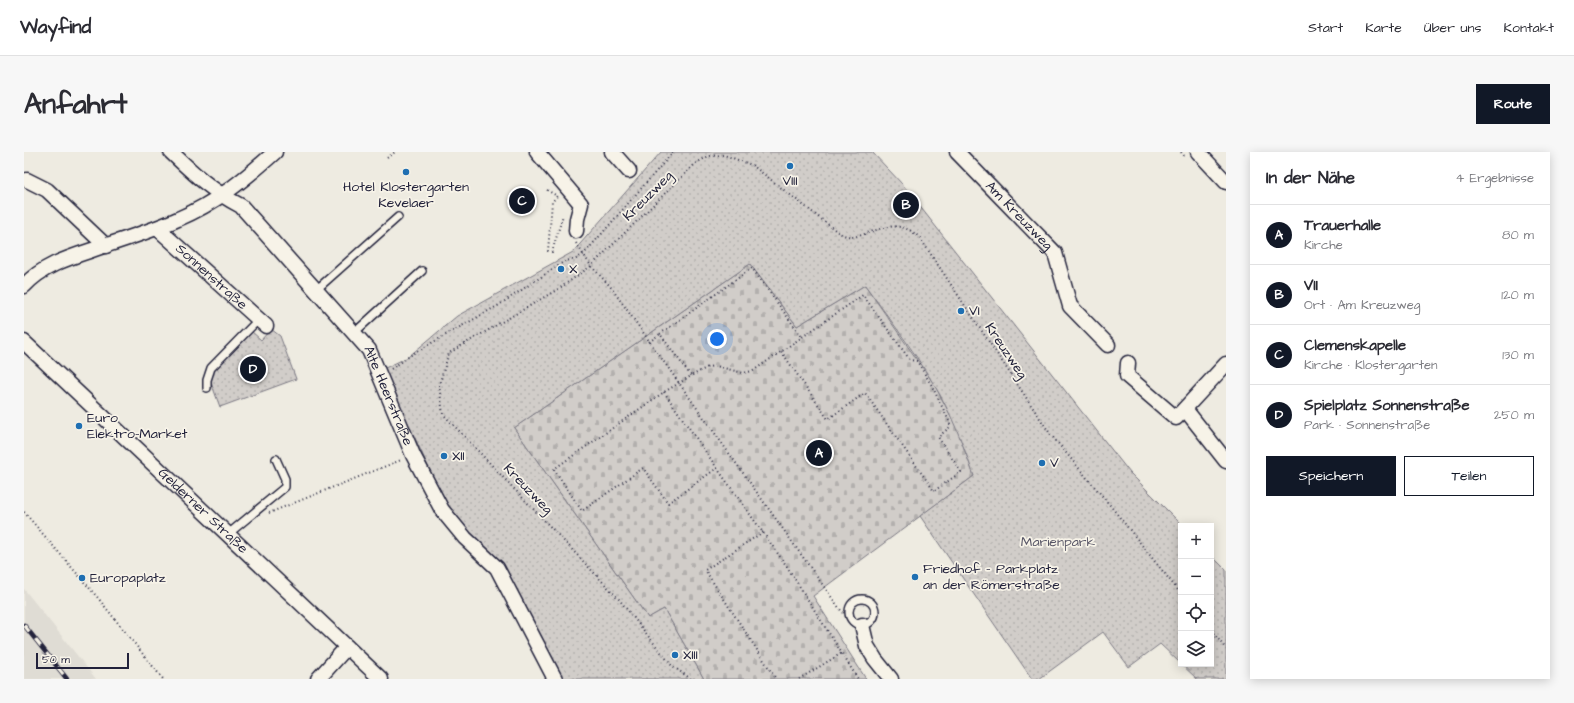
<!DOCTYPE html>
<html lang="de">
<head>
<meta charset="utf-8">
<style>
  :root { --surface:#fff; --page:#f7f7f7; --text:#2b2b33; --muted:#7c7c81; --line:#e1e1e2; --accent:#111827 }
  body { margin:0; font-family:"Architects Daughter",sans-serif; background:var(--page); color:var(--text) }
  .controls { position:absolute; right:12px; bottom:12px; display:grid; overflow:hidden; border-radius:0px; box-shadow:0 2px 10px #0003 }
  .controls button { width:36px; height:36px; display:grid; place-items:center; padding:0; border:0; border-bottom:1px solid var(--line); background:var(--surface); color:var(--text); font:20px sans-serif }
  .scale { position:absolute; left:12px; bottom:10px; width:93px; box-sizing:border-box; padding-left:4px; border:2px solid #22223b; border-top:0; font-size:11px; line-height:14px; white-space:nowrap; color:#22223b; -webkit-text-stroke:3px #f7f3e8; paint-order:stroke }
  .you { position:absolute; left:693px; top:187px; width:14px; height:14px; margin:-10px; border:3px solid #fff; border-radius:50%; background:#1a73e8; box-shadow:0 0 0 6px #1a73e833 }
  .badge { display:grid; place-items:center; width:26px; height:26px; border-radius:50%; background:var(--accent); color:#fff; font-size:13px; font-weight:700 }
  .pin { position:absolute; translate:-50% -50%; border:2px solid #fff; box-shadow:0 1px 4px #0006 }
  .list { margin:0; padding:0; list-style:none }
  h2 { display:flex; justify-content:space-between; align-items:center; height:52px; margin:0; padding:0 16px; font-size:17px }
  h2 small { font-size:13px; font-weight:400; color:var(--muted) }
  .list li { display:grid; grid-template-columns:26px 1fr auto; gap:12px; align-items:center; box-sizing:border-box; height:60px; padding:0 16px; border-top:1px solid var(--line) }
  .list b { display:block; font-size:15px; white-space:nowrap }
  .list p { margin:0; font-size:13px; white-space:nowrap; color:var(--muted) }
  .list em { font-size:13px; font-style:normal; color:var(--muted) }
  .actions { display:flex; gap:8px; padding:12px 16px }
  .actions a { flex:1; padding:9px 0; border:1px solid var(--accent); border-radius:0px; text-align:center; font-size:14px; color:var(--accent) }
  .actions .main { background:var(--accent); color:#fff }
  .icon { flex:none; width:22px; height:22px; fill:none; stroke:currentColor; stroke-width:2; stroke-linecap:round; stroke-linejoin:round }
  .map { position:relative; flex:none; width:1202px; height:527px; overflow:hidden; border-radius:0px }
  header { display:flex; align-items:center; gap:24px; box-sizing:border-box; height:56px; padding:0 20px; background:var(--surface); border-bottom:1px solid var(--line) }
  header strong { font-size:19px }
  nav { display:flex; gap:22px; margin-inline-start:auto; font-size:14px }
  .intro { display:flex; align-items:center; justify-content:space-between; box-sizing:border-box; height:96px; padding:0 24px }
  h1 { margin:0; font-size:28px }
  .button { padding:10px 18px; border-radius:0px; background:var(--accent); color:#fff; font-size:14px; font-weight:700 }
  main { display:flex; gap:24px; padding:0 24px }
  aside { flex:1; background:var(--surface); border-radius:0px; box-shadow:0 2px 10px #0003 }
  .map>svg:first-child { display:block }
</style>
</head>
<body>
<header>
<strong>Wayfind</strong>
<nav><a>Start</a><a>Karte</a><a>Über uns</a><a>Kontakt</a></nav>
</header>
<div class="intro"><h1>Anfahrt</h1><a class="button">Route</a></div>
<main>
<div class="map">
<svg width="1202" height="527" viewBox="0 0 1202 527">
  <defs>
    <pattern id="cemetery-stones" width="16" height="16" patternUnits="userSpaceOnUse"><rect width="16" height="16" fill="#d1cdc9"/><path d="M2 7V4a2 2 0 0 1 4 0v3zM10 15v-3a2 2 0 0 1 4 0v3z" fill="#b3b0ae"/></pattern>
    <pattern id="park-dots" width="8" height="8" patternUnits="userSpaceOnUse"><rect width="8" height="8" fill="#d1cdc9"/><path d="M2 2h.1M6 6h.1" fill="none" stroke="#b3b0ae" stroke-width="1.8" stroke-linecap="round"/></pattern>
  </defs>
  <rect width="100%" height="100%" fill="#eeebe1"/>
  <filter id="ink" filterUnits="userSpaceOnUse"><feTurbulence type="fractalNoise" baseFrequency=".025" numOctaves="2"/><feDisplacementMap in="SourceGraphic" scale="8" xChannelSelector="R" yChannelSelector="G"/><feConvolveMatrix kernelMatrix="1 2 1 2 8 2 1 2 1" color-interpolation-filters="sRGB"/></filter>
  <g filter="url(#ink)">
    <polygon fill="#dfdcd4" points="0,437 72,527 0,527"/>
    <polygon fill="url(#cemetery-stones)" stroke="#7a7882" points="726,112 773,174 841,133 910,232 932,274 950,324 789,444 842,527 680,527 640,457 624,466 490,276"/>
    <g fill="url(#park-dots)" stroke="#7a7882">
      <path d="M 637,0 L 848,0 L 879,33 L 1106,321 L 1159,374 L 1157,374 L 1157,512 L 1187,512 L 1187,403 L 1202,418 L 1202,527 L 1173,527 L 1136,492 L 1105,515 L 1079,480 L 1015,527 L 1008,527 L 896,364 L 950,324 C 939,292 927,260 909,231 C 889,197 864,165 841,133 L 773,174 L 726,112 L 490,276 L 624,466 L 640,457 L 680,527 L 538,527 L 475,414 L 422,353 L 359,217 L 384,205 L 433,164 L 549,100 Z"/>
      <polygon points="247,177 256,184 272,227 196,255 185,225 189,218 226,178 237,188"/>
    </g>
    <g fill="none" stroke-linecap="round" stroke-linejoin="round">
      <defs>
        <g id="service">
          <polyline points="292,138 374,65"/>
          <polyline points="330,181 398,119"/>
          <polyline points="183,236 183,228 187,216 235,167"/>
          <polyline points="203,383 261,335 261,327 252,307"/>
          <circle cx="838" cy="460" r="13"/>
        </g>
        <g id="minor">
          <path id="s1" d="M 147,0 C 170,22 188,39 217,54 L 345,198 L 389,303 L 418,358 L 441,386 L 473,416 L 531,527"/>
          <polyline points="513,0 557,52 553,67 552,79"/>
          <polyline points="588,0 605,19"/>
          <path id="s2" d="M 933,0 L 1031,101 L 1046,154 L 1084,193"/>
          <polyline points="1174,0 1202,30"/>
          <polyline points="3,28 23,38 82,94"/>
          <path id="s3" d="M 133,76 L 242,174"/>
          <path d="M 0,134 C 21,111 51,104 80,94 C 105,86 130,78 154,67 C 192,51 221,27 251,0"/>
          <path id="s4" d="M 0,190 L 357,527"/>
          <polyline points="1104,211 1103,224 1152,266 1202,212"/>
          <polyline points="1161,257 1202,309"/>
          <polyline points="838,473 843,494 851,507 867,527"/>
          <polyline points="294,527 323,495"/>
        </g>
      </defs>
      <use href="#service" stroke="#22223b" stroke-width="10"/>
      <use href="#minor" stroke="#22223b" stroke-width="17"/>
      <g stroke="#22223b" stroke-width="2" stroke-dasharray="1 3" stroke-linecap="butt">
        <polyline points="1157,0 1161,5"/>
        <polyline points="363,6 371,0"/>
        <polyline points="523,38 533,44 528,50 524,99 528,100 539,63"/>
        <polyline points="552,91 567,114 586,134 818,460 825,463"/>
        <polyline points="636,182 728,116 778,185"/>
        <polyline points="625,190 636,182 667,224"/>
        <polyline points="367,217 390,201 475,153 541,109 552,107 560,102 649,0"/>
        <polyline points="640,240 693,316 644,351 619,316 558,359 530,317 640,240 667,224 684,215 692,214 719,221 729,219 839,143 886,208 893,209 908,234 926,271 926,275 914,285 937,320 910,339 841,241 804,267 757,199"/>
        <polyline points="693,316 762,413 834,527"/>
        <polyline points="0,360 74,446 139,527"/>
        <polyline points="245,361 377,308"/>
        <polyline points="739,380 681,418 752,527"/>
        <polyline points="1187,478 1202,497"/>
        <path d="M 667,527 L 648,514 L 594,446 L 419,262 L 415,233 L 425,201 L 536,136 L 567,114 L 672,11 L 685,4 L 700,3 L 728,13 L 815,81 C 818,82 821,84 824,84 C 830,86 838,83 843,81 C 864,74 878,69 896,86 L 1027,283 L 1085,352 L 1157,442"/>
        <polyline points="775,527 818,501"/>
      </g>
      <use href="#service" stroke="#f7f3e8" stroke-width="7"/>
      <use href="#minor" stroke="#f7f3e8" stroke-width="14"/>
      <defs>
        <polyline id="rail" points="0,473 43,527"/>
      </defs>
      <use href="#rail" stroke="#22223b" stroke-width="4.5"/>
      <use href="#rail" stroke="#f7f3e8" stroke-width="3" stroke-dasharray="9" stroke-linecap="butt"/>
    </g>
  </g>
  <g fill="#1f6fb2" stroke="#f7f3e8" stroke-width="1.5">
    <circle cx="766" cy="14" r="4"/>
    <circle cx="382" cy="20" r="4"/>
    <circle cx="537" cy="117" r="4"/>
    <circle cx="937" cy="159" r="4"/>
    <circle cx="55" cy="274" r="4"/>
    <circle cx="420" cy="304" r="4"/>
    <circle cx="1018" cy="311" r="4"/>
    <circle cx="891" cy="425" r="4"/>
    <circle cx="58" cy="426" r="4"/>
    <circle cx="651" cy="503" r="4"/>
  </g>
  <g text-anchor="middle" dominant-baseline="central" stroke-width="3.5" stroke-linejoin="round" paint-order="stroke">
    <g font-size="14" fill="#22223b" stroke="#f7f3e8" text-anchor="start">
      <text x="766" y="29" text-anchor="middle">VIII</text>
      <text x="382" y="35" text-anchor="middle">Hotel Klostergarten<tspan x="382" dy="16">Kevelaer</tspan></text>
      <text x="545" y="117">X</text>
      <text x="945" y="159">VI</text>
      <text x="63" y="266">Euro<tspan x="63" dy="16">Elektro-Market</tspan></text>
      <text x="428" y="304">XII</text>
      <text x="1026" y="311">V</text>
      <text x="899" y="417">Friedhof - Parkplatz<tspan x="899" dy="16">an der Römerstraße</tspan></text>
      <text x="66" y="426">Europaplatz</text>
      <text x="659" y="503">XIII</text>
    </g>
    <g font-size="14" fill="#22223b" stroke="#f7f3e8">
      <text transform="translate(624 44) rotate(-45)">Kreuzweg</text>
      <text stroke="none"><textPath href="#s2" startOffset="89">Am Kreuzweg</textPath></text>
      <text stroke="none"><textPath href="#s3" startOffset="73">Sonnenstraße</textPath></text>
      <text transform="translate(982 199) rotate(56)">Kreuzweg</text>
      <text stroke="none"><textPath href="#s1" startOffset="331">Alte Heerstraße</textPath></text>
      <text transform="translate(504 337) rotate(46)">Kreuzweg</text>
      <text stroke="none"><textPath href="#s4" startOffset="246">Gelderner Straße</textPath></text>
    </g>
    <g font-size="14" fill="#575566" stroke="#f7f3e8">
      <text x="1034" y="390">Marienpark</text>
    </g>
  </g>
</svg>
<div class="controls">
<button>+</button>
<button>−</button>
<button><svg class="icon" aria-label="locate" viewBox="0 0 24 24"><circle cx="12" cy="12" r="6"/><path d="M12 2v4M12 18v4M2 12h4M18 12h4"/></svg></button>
<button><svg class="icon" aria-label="layers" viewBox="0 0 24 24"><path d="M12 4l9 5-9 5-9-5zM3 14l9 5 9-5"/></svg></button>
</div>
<div class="scale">50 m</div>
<div class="you"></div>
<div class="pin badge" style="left:795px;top:301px">A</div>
<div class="pin badge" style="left:882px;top:53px">B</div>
<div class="pin badge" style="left:498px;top:49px">C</div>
<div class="pin badge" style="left:229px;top:217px">D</div>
</div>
<aside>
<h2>In der Nähe<small>4 Ergebnisse</small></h2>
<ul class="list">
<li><span class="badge">A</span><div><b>Trauerhalle</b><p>Kirche</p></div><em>80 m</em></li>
<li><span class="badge">B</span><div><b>VII</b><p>Ort · Am Kreuzweg</p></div><em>120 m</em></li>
<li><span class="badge">C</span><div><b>Clemenskapelle</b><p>Kirche · Klostergarten</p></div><em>130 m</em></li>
<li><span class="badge">D</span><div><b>Spielplatz Sonnenstraße</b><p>Park · Sonnenstraße</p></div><em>250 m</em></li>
</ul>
<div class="actions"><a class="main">Speichern</a><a>Teilen</a></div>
</aside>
</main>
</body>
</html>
